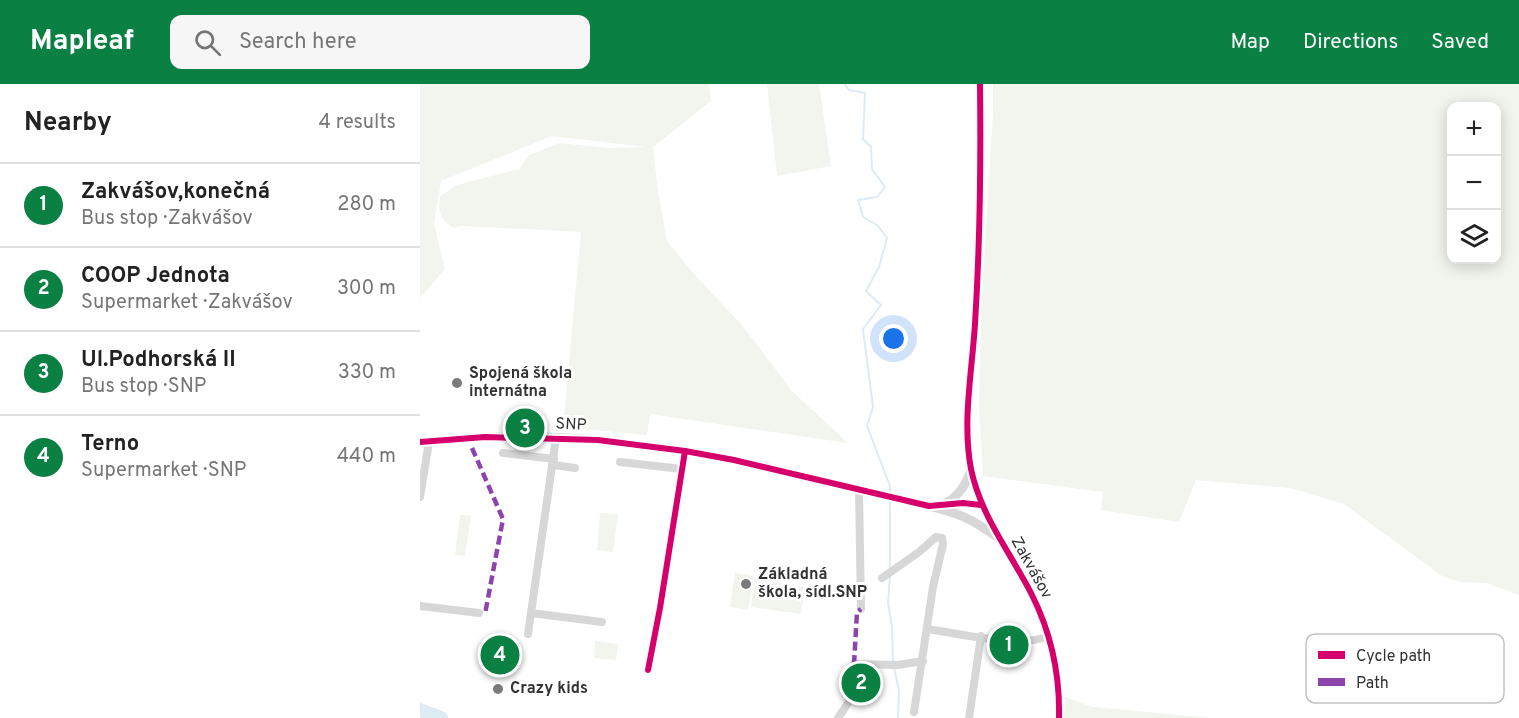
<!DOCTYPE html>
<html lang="en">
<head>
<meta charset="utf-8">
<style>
  :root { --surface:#fff; --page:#f6f6f6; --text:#222; --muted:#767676; --line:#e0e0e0; --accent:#0b8043 }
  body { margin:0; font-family:Overpass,sans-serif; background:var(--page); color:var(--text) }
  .controls { position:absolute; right:18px; top:18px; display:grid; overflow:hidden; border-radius:12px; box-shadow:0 3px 15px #0003 }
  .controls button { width:54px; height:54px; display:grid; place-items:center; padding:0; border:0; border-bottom:2px solid var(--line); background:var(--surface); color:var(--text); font:30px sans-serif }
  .you { position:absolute; left:474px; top:255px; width:21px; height:21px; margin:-15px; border:4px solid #fff; border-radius:50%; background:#1a73e8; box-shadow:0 0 0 9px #1a73e833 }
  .badge { display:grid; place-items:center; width:39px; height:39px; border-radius:50%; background:var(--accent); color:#fff; font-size:20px; font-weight:700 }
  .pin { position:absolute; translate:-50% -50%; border:3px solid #fff; box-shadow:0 2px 6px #0006 }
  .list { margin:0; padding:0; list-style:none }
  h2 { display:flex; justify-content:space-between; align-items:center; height:78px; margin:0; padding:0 24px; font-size:26px }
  h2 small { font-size:20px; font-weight:400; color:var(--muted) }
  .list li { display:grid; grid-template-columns:39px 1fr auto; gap:18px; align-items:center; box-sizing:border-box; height:84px; padding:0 24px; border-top:2px solid var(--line) }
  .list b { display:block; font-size:22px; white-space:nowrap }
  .list p { margin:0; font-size:20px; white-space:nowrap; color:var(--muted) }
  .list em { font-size:20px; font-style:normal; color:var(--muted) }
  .icon { flex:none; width:33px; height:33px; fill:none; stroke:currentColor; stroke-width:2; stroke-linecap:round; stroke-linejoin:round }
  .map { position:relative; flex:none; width:1099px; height:634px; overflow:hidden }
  header { display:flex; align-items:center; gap:36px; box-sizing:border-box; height:84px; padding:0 30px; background:var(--accent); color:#fff }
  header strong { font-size:28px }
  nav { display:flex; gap:33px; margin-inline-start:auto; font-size:21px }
  .search { width:420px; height:54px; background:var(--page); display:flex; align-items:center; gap:15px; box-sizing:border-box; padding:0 21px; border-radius:12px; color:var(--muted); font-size:22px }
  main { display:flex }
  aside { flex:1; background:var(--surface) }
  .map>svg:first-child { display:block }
</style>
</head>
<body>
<header>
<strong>Mapleaf</strong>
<div class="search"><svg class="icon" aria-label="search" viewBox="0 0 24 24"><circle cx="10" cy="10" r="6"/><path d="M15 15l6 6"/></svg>Search here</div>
<nav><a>Map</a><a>Directions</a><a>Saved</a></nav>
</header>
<main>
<aside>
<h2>Nearby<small>4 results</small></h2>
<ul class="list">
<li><span class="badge">1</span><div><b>Zakvášov,konečná</b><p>Bus stop · Zakvášov</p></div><em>280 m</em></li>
<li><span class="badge">2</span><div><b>COOP Jednota</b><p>Supermarket · Zakvášov</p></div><em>300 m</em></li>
<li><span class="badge">3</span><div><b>Ul.Podhorská II</b><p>Bus stop · SNP</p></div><em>330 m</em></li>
<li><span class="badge">4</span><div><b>Terno</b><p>Supermarket · SNP</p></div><em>440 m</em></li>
</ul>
</aside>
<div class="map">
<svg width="1099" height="634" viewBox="0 0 1099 634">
  <rect width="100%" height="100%" fill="#fff"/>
  <g fill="#f1f5ed" fill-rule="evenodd">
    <path d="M 0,0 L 289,0 L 291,17 L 233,63 L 238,108 L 247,157 L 274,190 L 321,240 L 372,307 L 428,359 L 230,330 L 227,351 L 143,343 L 161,148 L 41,142 L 34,144 C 20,136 18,129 20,112 L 37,101 L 99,85 L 109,71 L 140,59 L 188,64 L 226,63 L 132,52 L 21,97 L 14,140 L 25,185 L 0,214 Z"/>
    <polygon points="347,0 399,0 411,82 357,92"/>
    <path d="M 573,0 L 1099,0 L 1099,511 L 1066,499 L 1039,498 L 1022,492 L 924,420 L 870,404 L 776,396 L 759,438 L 681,426 L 683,408 L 563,392 L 559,323 L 561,228 L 573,31 ZM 1032,22 L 1076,22 L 1076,176 L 1032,176 Z"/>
    <polygon points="180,429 198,430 193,468 177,466"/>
    <polygon points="40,431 51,431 45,472 35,471"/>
    <polygon points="315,489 334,492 328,526 310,523"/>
    <polygon points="335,495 385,503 381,530 331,523"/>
    <polygon points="175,557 198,560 196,576 174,574"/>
    <polygon points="645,613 673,623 792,634 644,634"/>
  </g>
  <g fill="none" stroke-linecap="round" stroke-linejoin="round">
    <g stroke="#ddebf3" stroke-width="2">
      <polyline points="425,0 429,6 445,9 443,55 451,63 452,85 465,103 457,113 438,116 443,133 457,141 467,154 459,183 446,207 461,221 443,245 453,323 447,342 470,402 470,410"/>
      <polyline points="470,485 470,416"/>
      <polyline points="470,491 468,519 472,543 473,578"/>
      <polyline points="474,583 479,607 478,634"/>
    </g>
    <polyline stroke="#ddebf3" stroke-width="14" points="0,626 21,634"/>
    <g stroke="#d7d7d7" stroke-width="8">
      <path d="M 0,358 C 21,356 43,354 64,353 C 130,349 198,357 264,367 C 347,379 427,404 509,422"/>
      <polyline points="83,369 134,375"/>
      <polyline points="200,378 262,385"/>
      <polyline points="134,381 155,384"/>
      <polyline points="439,406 441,525"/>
      <polyline points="0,413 8,364 7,357"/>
      <polyline points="462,494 499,468 516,453 522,454 523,460 513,503 494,628"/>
      <polyline points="0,522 59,529"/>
      <polyline points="111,529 182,538"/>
      <path d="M 507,545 C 538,549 601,565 628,552"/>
      <polyline points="108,550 136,354"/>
      <polyline points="228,586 240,524 265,367"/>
      <polyline points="418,634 430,616 434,580 478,581 503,577"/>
      <polyline points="549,634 561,552"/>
    </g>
    <g stroke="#d7d7d7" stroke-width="9">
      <path d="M 560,0 C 561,80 560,160 555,240 C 552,288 542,338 551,385 C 561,433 591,469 612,511 C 631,549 640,592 639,634"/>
      <path d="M 526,419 C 540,411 546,400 551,386"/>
      <path d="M 509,422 C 539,429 552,435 577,453"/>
      <polyline points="516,422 543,419 561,421"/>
    </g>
    <g stroke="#8e44ad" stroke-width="4.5" stroke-dasharray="9 4.5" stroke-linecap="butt">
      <polyline points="52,364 83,435 65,530"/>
      <polyline points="434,580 437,528 441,525"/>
    </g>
    <defs>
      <g id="cycleway">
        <path d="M 560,0 C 561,80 560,160 555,240 C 552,288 542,338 551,385 C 561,433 591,469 612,511 C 631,549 640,592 639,634"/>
        <polyline points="0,358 65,353 178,356 265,367 314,376 509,422 543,419 561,421"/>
        <polyline points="228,586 240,524 265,367"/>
      </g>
    </defs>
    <use href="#cycleway" stroke="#fff" stroke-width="10"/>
    <use href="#cycleway" stroke="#d6006c" stroke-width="6"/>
  </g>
  <g fill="#7a7a7a" stroke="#fff" stroke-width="2">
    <circle cx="37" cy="299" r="6"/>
    <circle cx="326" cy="500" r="6"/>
    <circle cx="78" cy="605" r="6"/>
  </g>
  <g text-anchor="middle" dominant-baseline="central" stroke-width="6" stroke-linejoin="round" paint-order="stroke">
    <g font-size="16" font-weight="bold" fill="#333" stroke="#fff" text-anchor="start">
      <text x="49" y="290">Spojená škola<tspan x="49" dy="18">internátna</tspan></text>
      <text x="338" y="491">Základná<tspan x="338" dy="18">škola, sídl.SNP</tspan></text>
      <text x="90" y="605">Crazy kids</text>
    </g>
    <g font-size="16" fill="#333" stroke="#fff">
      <text transform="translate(151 341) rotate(3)">SNP</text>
      <text transform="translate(611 484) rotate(61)">Zakvášov</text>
    </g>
  </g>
  <rect x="886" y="550" width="198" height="69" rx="9" fill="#fff" stroke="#c2c2c2" stroke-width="1.5"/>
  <rect x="898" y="567" width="27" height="8" fill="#d6006c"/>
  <rect x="898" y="594" width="27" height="8" fill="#8e44ad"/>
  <g font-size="16" fill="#333">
    <text x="936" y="577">Cycle path</text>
    <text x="936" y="604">Path</text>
  </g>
</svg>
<div class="controls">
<button>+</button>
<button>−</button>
<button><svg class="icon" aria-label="layers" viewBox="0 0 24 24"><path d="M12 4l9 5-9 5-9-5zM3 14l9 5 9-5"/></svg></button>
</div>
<div class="you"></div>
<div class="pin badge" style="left:589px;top:561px">1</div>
<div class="pin badge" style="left:441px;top:599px">2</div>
<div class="pin badge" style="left:105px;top:344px">3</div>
<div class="pin badge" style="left:80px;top:571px">4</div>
</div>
</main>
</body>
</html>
